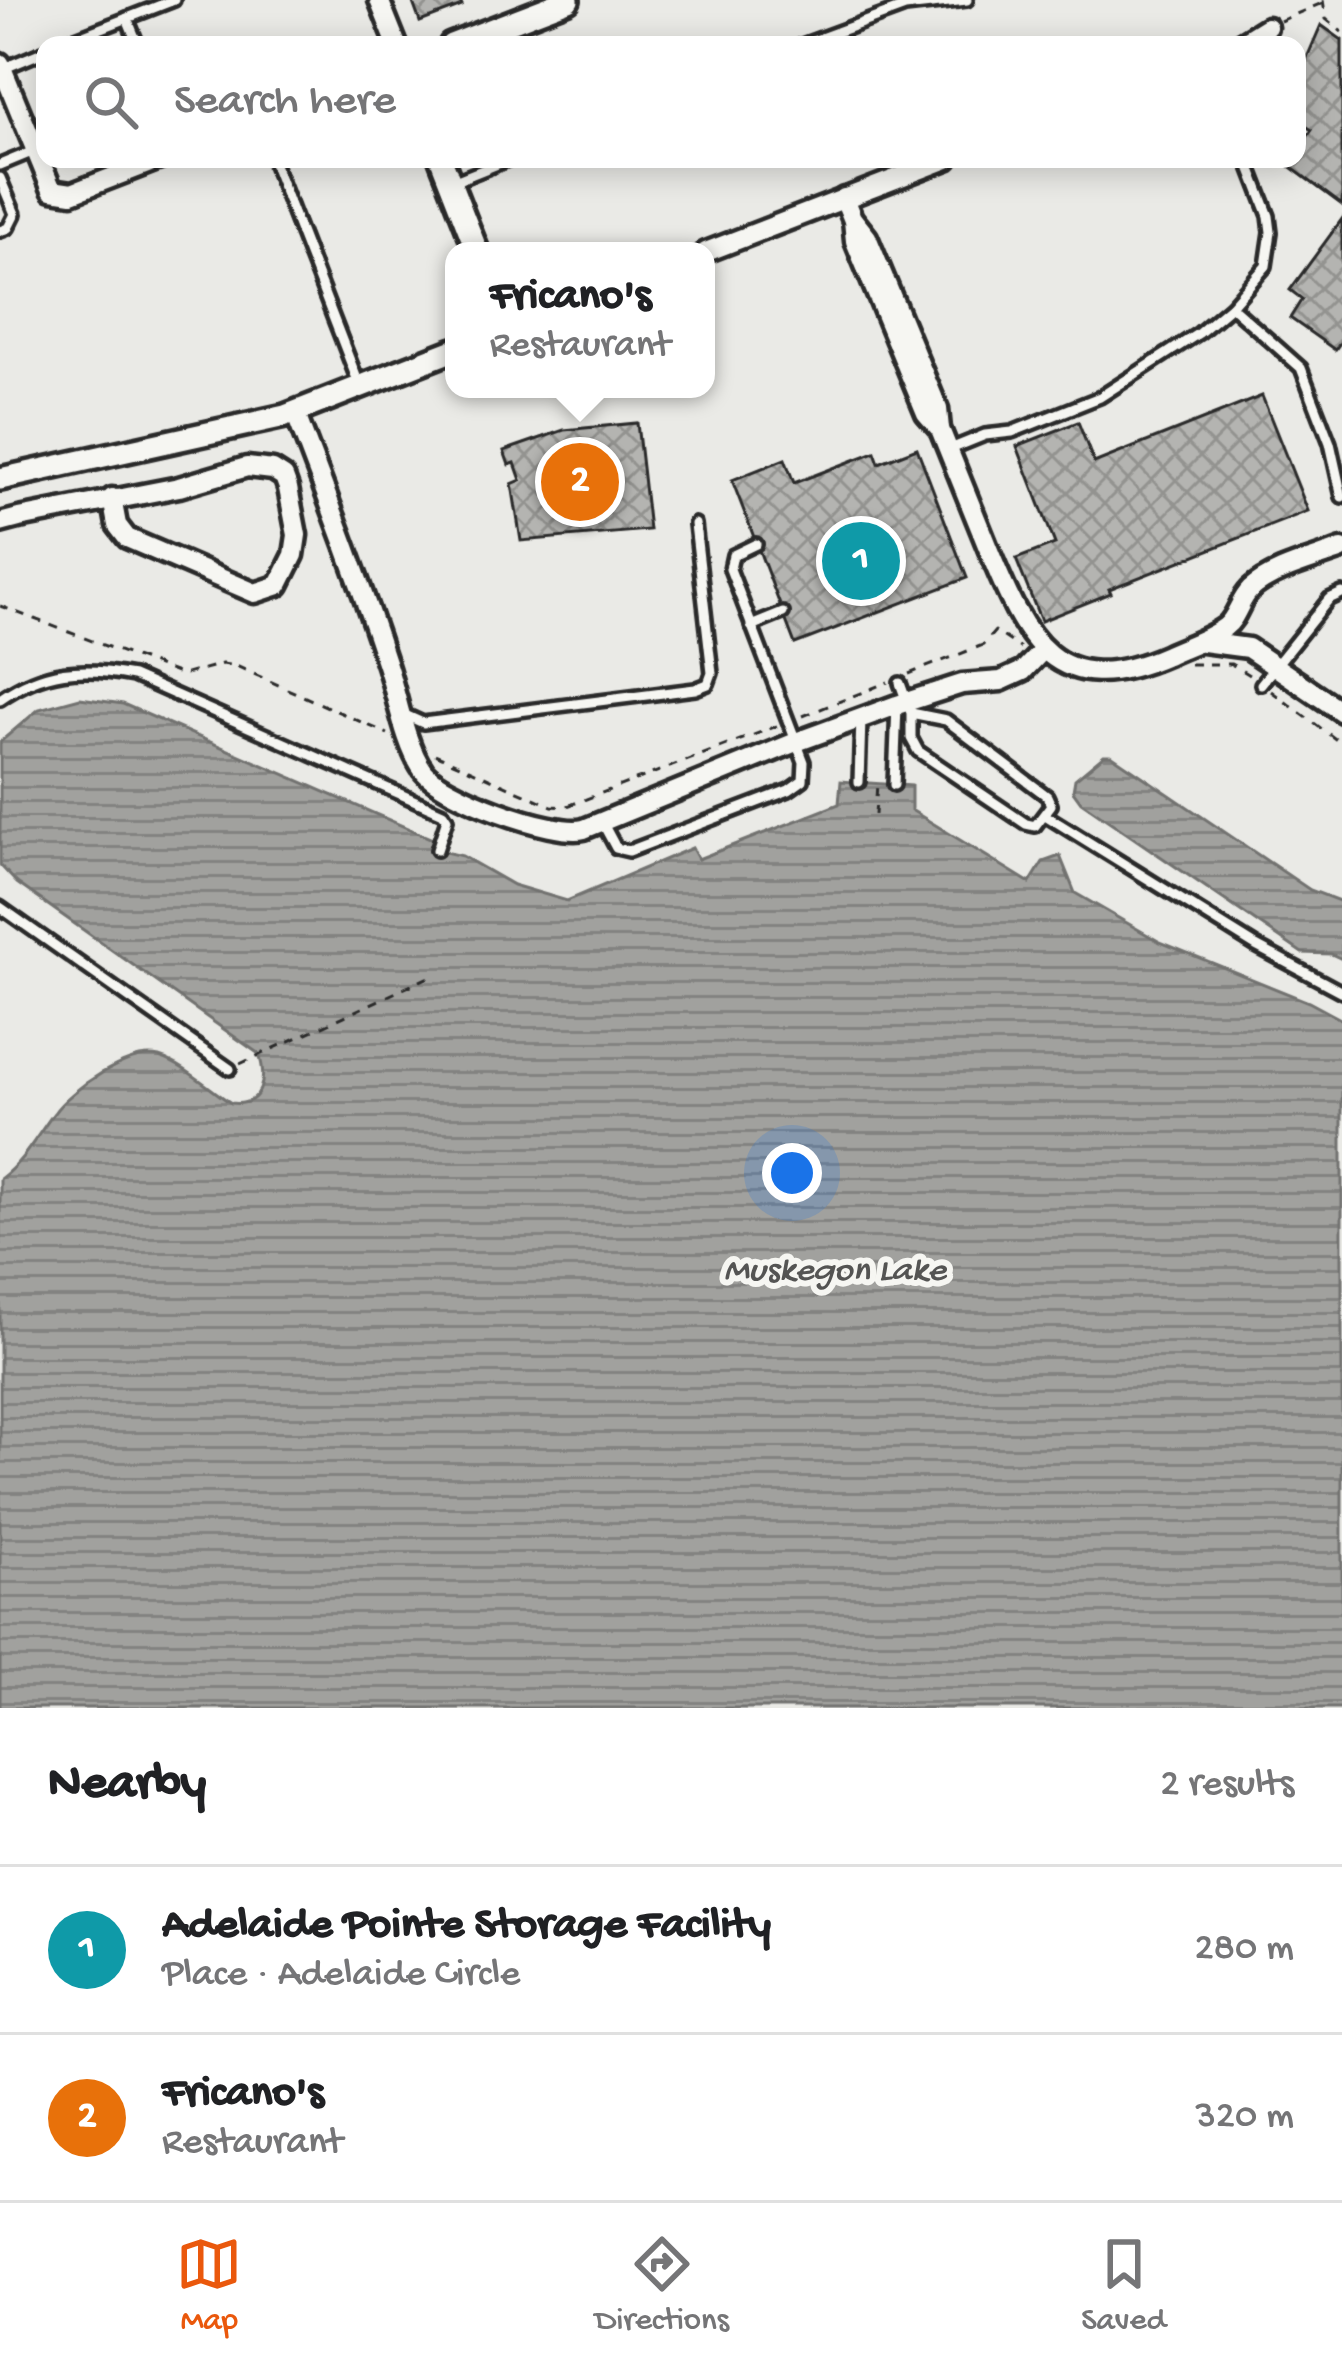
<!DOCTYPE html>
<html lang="en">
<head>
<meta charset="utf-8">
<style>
  :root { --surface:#fff; --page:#f6f6f6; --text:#202124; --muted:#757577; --line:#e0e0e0; --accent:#ea580c }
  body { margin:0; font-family:"Gochi Hand",sans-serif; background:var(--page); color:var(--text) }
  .you { position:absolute; left:792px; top:1173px; width:42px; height:42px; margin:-30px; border:9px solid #fff; border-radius:50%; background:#1a73e8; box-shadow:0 0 0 18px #1a73e833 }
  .badge { display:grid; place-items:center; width:78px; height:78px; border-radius:50%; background:var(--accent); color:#fff; font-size:39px; font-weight:700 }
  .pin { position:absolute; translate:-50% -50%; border:6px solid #fff; box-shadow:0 3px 12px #0006 }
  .popup { position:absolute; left:445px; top:242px; width:270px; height:156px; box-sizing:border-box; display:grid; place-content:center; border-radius:24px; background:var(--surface); filter:drop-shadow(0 3px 9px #0005); font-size:39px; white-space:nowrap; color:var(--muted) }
  .popup b { font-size:45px; color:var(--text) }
  .popup::after { content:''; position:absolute; left:50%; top:100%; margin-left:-24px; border:24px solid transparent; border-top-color:var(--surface) }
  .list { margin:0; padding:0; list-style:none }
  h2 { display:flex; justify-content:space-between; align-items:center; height:156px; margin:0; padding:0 48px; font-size:51px }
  h2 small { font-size:39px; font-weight:400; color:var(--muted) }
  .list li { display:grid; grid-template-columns:78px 1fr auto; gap:36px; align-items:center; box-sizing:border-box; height:168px; padding:0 48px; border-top:3px solid var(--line) }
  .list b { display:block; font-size:45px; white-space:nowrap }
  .list p { margin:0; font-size:39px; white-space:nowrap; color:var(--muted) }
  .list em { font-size:39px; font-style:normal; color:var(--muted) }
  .icon { flex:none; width:66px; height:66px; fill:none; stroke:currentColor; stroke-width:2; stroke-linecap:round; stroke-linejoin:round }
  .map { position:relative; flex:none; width:1342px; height:1708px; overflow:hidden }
  .search { position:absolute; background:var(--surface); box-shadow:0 6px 30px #0003; left:36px; right:36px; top:36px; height:132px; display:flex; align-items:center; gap:30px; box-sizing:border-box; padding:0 42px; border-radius:24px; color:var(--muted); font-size:45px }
  .sheet { height:492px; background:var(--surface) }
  nav { display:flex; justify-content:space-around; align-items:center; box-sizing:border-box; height:168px; border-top:3px solid var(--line); background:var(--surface); font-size:33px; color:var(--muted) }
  nav a { display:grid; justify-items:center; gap:6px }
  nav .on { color:var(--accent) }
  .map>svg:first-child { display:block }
</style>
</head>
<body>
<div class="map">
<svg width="1342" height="1708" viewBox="0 0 1342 1708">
  <defs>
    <pattern id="water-rules" width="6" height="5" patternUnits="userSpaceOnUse" patternTransform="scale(3)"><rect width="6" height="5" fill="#a1a19e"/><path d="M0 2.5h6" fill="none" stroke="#838381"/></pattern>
    <pattern id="building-cross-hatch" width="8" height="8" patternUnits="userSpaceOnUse" patternTransform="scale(3)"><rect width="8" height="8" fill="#b4b4b1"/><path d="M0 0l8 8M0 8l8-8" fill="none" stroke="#939390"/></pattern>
  </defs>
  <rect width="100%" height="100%" fill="#eaeae6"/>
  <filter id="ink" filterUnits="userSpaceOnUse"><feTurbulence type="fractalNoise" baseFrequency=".00833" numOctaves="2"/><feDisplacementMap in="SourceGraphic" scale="24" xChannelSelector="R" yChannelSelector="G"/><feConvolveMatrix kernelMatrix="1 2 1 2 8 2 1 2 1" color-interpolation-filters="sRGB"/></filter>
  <g filter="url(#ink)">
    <g fill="url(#water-rules)" stroke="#727270" stroke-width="3">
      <path d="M 80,698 L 123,704 L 435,840 L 432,849 L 462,856 L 513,885 L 567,901 L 692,848 L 698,859 L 839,804 L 841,781 L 911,786 L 911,810 L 1030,883 L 1043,862 L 1060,856 L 1075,893 L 1160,942 L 1309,1002 L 1342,1020 L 1342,1708 L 0,1708 L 0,1179 C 24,1161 36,1137 54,1113 C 70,1090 129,1049 159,1057 C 183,1064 210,1089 231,1103 C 263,1107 267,1079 259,1054 L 17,883 L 0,865 L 0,742 L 39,709 Z"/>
      <polygon points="1104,755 1111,755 1310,890 1342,902 1342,959 1331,954 1302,953 1081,802 1073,791 1075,779"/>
    </g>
    <g fill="url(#building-cross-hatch)" stroke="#2b2b2b" stroke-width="3">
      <polygon points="412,0 459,0 462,6 420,22"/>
      <polygon points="1321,25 1342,40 1342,205 1288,165 1297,159 1297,151 1312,130 1299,122 1304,117 1297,112 1297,81"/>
      <polygon points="1342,219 1342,340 1335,350 1290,318 1302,299 1290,290"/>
      <polygon points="1262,396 1308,511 1109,589 1111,593 1041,621 1016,559 1055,544 1017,446 1078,422 1094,463"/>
      <polygon points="637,423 649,530 521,541 512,484 521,480 515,463 509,465 504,451 564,430"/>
      <polygon points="917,448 967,578 795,644 732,480 785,459 794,483 875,452 879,463"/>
    </g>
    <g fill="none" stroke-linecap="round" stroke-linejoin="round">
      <defs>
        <g id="service">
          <polyline points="127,18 138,45"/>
          <polyline points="58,45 174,0"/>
          <polyline points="802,45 905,7 967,0"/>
          <polyline points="2,69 45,51"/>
          <polyline points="272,159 359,384"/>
          <polyline points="0,165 34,151"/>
          <polyline points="0,178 15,214 8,228 0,231"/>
          <polyline points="450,183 510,159"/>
          <polyline points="1231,306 1301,368 1330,443 1342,497"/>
          <polyline points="948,450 985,435 1012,432 1100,397 1199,333 1231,306 1266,266 1271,232 1269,216 1247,159"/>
          <polyline points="751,626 783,613"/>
          <polyline points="900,683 911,713 911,738 918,751 1026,824 1035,826 1051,805 1047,796 946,720 911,713"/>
          <polyline points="1261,684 1329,599 1342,593"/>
          <path d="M 0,699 C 43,669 82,666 133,676 L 443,813 L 447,819 L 437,850"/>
          <polyline points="403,714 423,723 695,689 708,684 712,673 695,524"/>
          <polyline points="859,782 861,719"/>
          <polyline points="894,785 897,705"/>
          <polyline points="1045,815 1256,946 1342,992"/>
          <polyline points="602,822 616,848 629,851 789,790 803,780 804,762 730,569 733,555 756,544"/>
          <polyline points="0,907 230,1069"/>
        </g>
        <g id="minor">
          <polyline points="379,0 397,45"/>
          <polyline points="1238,45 1267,27"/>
          <polyline points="0,63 52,190 72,193 160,159"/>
          <path d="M 844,198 L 852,218 L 867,237 L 938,409 L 940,429 C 956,469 972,509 988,548 C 1025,639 1055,704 1167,655 C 1186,646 1207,640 1225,627 C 1237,618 1239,601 1250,590 C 1273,569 1314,560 1342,549"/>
          <polyline points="853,220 855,241 926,413 940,429"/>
          <polyline points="706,252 947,159"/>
          <path d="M 295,412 C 327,496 359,579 387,665 C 397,695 405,745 423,770 C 440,795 555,837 584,829 L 796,742 L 897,705 L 962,684 L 1001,681 L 1023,671 L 1043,650"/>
          <polyline points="0,523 19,518 179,487 247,467 273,470 284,477 288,488 297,535 294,555 279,585 255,593 127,538 117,525 112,498"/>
          <polyline points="1203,642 1248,648 1342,712"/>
        </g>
        <g id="tertiary">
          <polyline points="451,45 568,0"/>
          <polyline points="441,159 477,251"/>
          <polyline points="0,479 285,416 454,350"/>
        </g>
      </defs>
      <use href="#service" stroke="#2b2b2b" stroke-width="18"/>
      <use href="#minor" stroke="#2b2b2b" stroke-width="27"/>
      <use href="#tertiary" stroke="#2b2b2b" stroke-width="30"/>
      <g stroke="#2b2b2b" stroke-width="3" stroke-dasharray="9 9" stroke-linecap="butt">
        <polyline points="1323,0 1326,19 1342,32"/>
        <polyline points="1280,21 1322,3"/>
        <polyline points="0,606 182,675 222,664 236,666 388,734"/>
        <polyline points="1190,664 1231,664 1249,675"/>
        <polyline points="909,674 983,645 995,631 1020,648"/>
        <polyline points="1271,691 1342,744"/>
        <polyline points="803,716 888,682"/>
        <polyline points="435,754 552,806 565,807 777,726"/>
        <polyline points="875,815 877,783"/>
        <polyline points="240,1064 429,977"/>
      </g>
      <use href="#service" stroke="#f6f6f2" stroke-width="9"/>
      <use href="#minor" stroke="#f6f6f2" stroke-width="18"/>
      <use href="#tertiary" stroke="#f6f6f2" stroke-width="21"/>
    </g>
  </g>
  <g text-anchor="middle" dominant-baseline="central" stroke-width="12" stroke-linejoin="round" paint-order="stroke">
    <g font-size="36" font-style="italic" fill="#545453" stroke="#f6f6f2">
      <text x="835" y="1272">Muskegon Lake</text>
    </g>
  </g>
</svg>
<div class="you"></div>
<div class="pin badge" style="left:861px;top:561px;background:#0f9aa8">1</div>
<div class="pin badge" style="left:580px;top:482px;background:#e8710a">2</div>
<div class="popup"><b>Fricano's</b>Restaurant</div>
<div class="search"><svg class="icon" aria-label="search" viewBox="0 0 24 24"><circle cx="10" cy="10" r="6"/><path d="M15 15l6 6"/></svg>Search here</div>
</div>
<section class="sheet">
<h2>Nearby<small>2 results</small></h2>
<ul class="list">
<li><span class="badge" style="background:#0f9aa8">1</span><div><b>Adelaide Pointe Storage Facility</b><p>Place · Adelaide Circle</p></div><em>280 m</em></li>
<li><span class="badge" style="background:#e8710a">2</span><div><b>Fricano's</b><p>Restaurant</p></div><em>320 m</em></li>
</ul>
</section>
<nav>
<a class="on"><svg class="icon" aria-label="map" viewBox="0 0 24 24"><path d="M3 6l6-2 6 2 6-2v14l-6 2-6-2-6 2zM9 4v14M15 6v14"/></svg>Map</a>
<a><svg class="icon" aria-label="directions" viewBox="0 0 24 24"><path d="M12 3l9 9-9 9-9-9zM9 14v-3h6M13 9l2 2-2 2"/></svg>Directions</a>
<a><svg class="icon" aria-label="saved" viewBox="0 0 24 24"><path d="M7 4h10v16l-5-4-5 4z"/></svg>Saved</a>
</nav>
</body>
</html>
